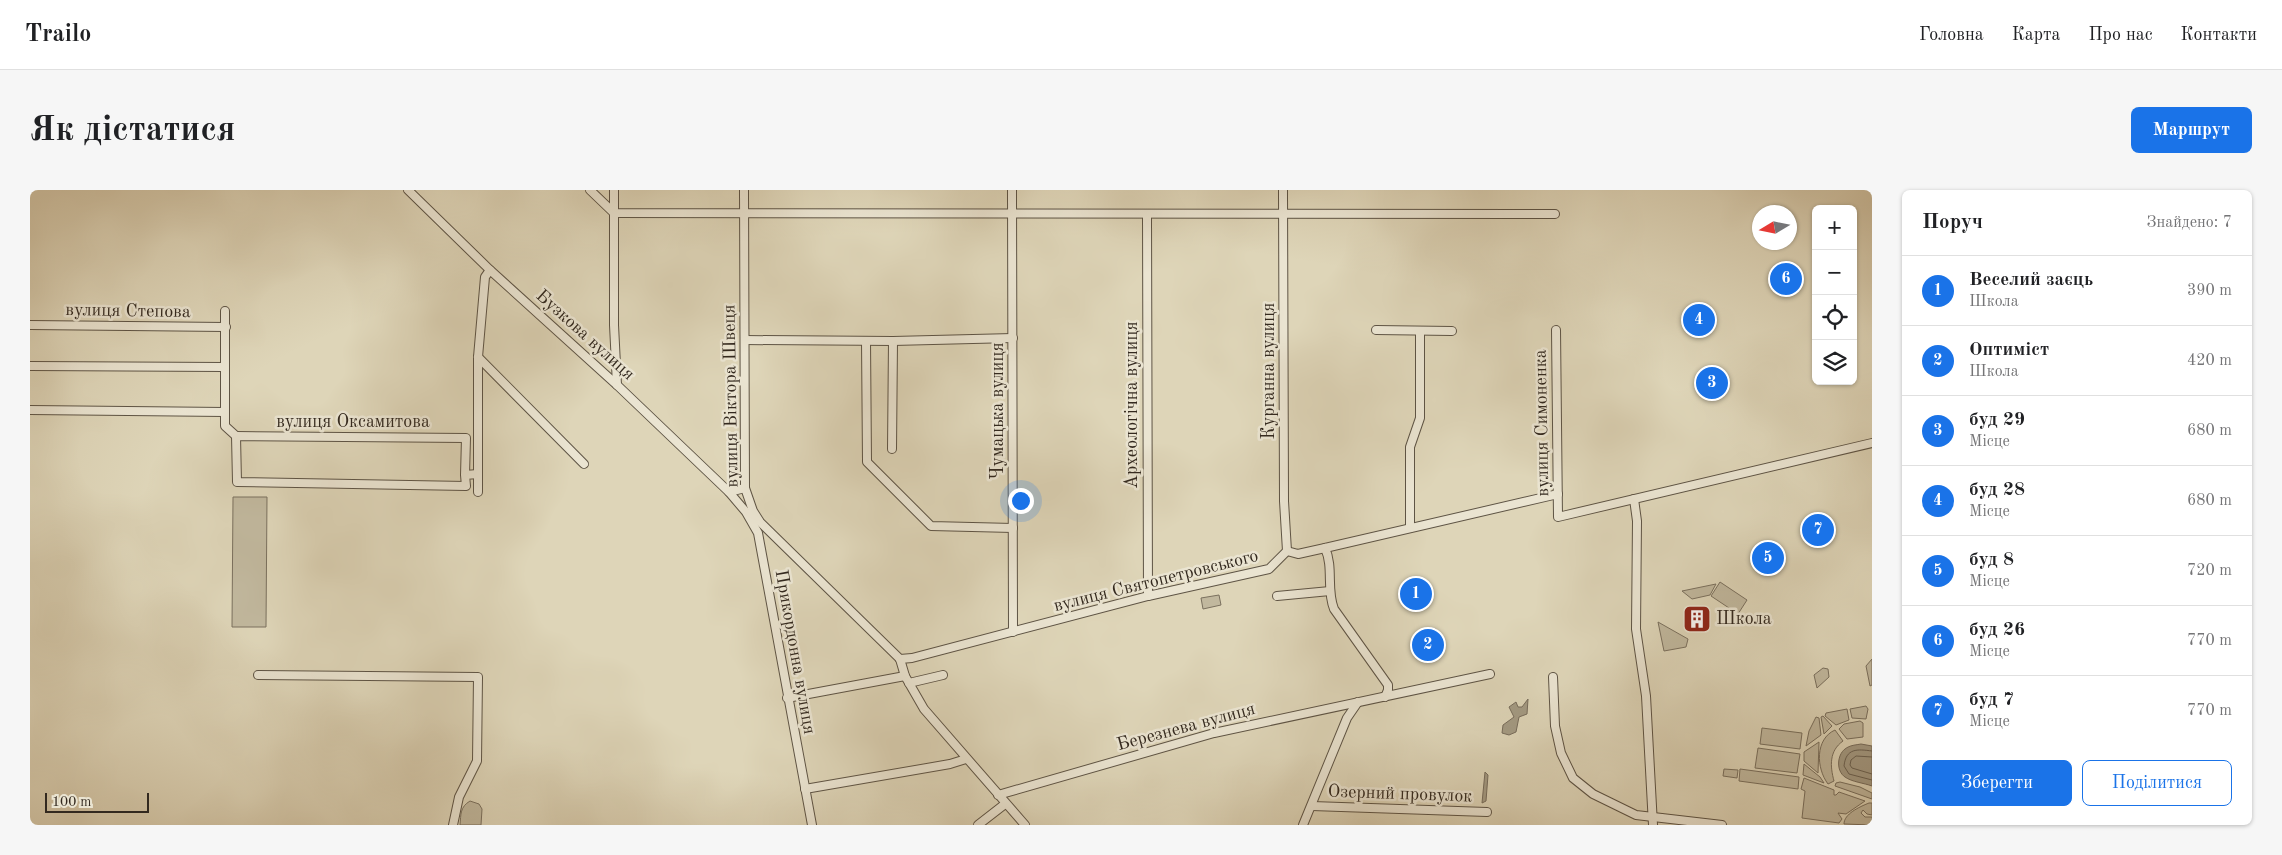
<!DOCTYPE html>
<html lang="uk">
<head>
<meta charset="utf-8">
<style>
  :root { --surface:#fff; --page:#f6f6f6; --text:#202124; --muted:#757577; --line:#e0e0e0; --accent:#1a73e8 }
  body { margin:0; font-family:"Old Standard TT",serif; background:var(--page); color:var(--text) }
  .controls { position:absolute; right:15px; top:15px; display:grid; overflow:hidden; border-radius:8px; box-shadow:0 1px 4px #0004 }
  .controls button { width:45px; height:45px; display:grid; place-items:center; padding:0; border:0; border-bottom:1px solid var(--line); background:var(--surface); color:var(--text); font:25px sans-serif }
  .compass { position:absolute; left:1722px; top:15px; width:45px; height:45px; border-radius:50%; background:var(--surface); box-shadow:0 1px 4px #0004; rotate:260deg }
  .scale { position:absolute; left:15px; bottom:12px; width:104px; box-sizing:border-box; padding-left:5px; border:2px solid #33291f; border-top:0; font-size:14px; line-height:18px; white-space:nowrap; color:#33291f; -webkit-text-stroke:4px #eae4d1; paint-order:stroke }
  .you { position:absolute; left:990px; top:310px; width:18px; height:18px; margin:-12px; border:4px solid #fff; border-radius:50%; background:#1a73e8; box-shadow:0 0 0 8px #1a73e833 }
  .badge { display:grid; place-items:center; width:32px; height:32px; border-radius:50%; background:var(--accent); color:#fff; font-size:16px; font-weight:700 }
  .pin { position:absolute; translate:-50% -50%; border:2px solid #fff; box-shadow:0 1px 5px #0006 }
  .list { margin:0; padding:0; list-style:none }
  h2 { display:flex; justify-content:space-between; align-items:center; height:65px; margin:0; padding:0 20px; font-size:21px }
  h2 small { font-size:16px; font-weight:400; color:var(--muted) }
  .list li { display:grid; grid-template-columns:32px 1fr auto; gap:15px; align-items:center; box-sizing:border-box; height:70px; padding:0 20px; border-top:1px solid var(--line) }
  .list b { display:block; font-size:19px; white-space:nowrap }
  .list p { margin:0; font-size:16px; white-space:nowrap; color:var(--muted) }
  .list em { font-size:16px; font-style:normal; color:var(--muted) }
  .actions { display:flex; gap:10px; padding:15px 20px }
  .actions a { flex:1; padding:11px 0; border:1px solid var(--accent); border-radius:8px; text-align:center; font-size:18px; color:var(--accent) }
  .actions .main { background:var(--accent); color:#fff }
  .icon { flex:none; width:28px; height:28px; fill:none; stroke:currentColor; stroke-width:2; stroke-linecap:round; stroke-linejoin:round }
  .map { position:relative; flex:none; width:1842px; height:635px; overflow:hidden; border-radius:8px }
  header { display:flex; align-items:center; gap:30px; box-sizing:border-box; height:70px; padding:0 25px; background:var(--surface); border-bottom:1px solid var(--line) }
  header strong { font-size:24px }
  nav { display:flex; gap:28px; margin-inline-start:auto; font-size:18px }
  .intro { display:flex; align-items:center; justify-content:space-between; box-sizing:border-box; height:120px; padding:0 30px }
  h1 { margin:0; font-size:35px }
  .button { padding:12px 22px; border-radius:8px; background:var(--accent); color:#fff; font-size:18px; font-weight:700 }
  main { display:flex; gap:30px; padding:0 30px }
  aside { flex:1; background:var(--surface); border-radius:8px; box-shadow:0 1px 4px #0004 }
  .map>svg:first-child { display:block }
</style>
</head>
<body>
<header>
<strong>Trailo</strong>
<nav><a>Головна</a><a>Карта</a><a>Про нас</a><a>Контакти</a></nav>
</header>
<div class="intro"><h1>Як дістатися</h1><a class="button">Маршрут</a></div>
<main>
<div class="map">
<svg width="1842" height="635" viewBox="0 0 1842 635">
  <rect width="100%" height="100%" fill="#ded5b8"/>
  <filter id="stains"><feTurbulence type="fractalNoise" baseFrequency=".004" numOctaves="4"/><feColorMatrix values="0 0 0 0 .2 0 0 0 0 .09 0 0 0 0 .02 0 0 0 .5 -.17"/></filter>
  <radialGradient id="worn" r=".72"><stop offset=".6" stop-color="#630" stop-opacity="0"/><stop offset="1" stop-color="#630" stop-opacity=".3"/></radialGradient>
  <g fill="#c1b89e" stroke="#7a705e">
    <polygon points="203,307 237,307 236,437 202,437"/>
    <polygon points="1690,392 1717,410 1708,424 1681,406"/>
    <polygon points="1686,394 1680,405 1662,409 1652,401"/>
    <polygon points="1189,405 1191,415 1173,419 1171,408"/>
    <polygon points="1628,432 1658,449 1656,457 1634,461"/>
    <polygon points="1406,439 1408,451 1392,454 1390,442"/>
    <polygon points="1842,469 1842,495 1840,496 1836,476"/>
    <polygon points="1793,478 1798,479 1799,487 1787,498 1784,485"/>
    <polygon points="1836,516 1838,519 1836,529 1822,528 1820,519"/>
    <polygon points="1817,519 1819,530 1806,535 1795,526 1796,523"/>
    <polygon points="1793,526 1802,536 1794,544 1791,527"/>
    <polygon points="1786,527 1789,528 1791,545 1776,556 1779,541"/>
    <polygon points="1830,531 1833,533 1833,547 1817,549 1809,539 1814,534"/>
    <polygon points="1732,538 1772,543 1770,559 1730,554"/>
    <path d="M 1805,540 L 1813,551 C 1799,561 1800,576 1804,591 L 1798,594 C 1786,578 1785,549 1805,540 Z"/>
    <polygon points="1789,552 1788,583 1774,571 1774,562"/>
    <polygon points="1728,558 1770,564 1767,583 1725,578"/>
    <polygon points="1774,574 1790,587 1794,593 1773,585"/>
    <polygon points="1694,579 1708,580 1707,588 1693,586"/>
    <polygon points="1710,579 1769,587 1768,599 1709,591"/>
    <polygon points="1774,588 1804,600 1804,605 1806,605 1809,602 1835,611 1816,624 1808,623 1812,629 1809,633 1772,628 1775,601 1771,599"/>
    <polygon points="1810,592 1830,597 1842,603 1842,609 1805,596 1806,593"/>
    <path d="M 440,611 L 449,614 L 452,619 L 451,635 L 430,635 C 431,624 430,617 440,611 Z"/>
    <path d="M 1839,613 L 1842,613 L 1842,625 L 1837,624 L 1833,620 L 1831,623 L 1835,627 L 1842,627 L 1842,635 L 1814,634 C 1814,624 1829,617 1839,613 Z"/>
  </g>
  <g fill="#a49b84" stroke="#776d5c">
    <polygon points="1498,509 1497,524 1489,527 1486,542 1479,545 1472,543 1473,535 1484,527 1479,517 1486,512 1488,517 1492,517"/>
    <path d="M 1831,554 L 1842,556 L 1842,596 C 1834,593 1822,592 1815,587 C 1806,581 1807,565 1815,559 C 1820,555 1826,555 1831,554 Z"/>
    <polygon points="1455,582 1458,585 1456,611 1452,613"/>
  </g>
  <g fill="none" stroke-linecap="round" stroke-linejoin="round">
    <g stroke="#6c6252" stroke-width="1">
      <path d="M 1842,561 C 1827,559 1816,558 1814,576 L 1819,584 L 1842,590"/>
      <polyline points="1842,567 1826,566 1821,570 1820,575 1822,578 1842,584"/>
    </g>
    <defs>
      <g id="street">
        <polyline points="378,0 460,80 587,195 699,302 715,298"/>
        <polyline points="560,0 584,23 1525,24"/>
        <polyline points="584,0 584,135 587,195"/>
        <polyline points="714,0 715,298 723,321 730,332 870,469"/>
        <polyline points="982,0 983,442"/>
        <polyline points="1253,0 1254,311 1257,361"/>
        <polyline points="1117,24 1118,406"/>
        <polyline points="195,121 195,236 206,246"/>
        <polyline points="0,135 196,137"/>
        <polyline points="1346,140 1422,141"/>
        <polyline points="1526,140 1528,327 1842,253"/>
        <polyline points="715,150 863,151 983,148"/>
        <polyline points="836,151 837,272 901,336 983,338"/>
        <polyline points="448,167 554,274"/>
        <polyline points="0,176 195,177"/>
        <polyline points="0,220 195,222"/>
        <polyline points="862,259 863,151"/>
        <polyline points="435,285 436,296 207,292 206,246 436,248 435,285 448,284"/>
        <polyline points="448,302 448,167 455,87 460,80"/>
        <polyline points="699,302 716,322 728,343 782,635"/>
        <polyline points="1604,309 1607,331 1606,439 1616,506 1623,635"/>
        <polyline points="1380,338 1380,257 1390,228 1390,141"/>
        <path d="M 1295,358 C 1304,378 1296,399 1304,419 L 1358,495 L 1358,500 L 1355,507"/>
        <polyline points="1247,406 1300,401"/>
        <polyline points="870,469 882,468 1118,406 1239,379 1257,361 1268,364 1295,358 1528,304"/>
        <polyline points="870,469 875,486 894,519 995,635"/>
        <polyline points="228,485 448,487 447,571 429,607 423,635"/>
        <polyline points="1523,487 1525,536 1531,563 1543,588 1563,604 1606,625 1692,635"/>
        <polyline points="879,493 913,485"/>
        <polyline points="757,508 875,486"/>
        <polyline points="775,599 920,574 936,569"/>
        <polyline points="968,605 1184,543 1460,484"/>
        <polyline points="1282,616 1457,622"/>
        <polyline points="948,635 975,614"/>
        <polyline points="1273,635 1317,528 1328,512"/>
      </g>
    </defs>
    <use href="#street" stroke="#5e5445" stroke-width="10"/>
    <use href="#street" stroke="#eae4d1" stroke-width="8"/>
  </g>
  <defs>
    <symbol id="building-square" viewBox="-11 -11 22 22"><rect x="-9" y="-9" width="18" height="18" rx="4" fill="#8f2418" stroke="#eae4d1"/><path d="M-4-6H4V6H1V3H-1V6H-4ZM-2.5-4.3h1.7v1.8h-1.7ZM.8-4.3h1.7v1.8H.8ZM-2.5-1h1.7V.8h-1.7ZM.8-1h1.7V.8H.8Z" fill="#fff"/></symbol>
  </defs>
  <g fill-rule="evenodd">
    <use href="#building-square" x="1651" y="413" width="32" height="32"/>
  </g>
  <g text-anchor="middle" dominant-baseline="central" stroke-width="5" stroke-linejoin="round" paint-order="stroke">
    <g font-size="18" fill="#33291f" stroke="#eae4d1">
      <text transform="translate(98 121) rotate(1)">вулиця Степова</text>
      <text transform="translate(555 145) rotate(42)">Бузкова вулиця</text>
      <text transform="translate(1239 181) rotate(-90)">Курганна вулиця</text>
      <text transform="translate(701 206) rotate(-91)">вулиця Віктора Швеця</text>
      <text transform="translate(1102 215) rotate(-90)">Археологічна вулиця</text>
      <text transform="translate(968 221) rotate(-90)">Чумацька вулиця</text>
      <text x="323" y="232">вулиця Оксамитова</text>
      <text transform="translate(1512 233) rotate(-91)">вулиця Симоненка</text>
      <text transform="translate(1126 391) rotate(-14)">вулиця Святопетровського</text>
      <text transform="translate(765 462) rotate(80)">Прикордонна вулиця</text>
      <text transform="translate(1156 537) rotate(-15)">Березнева вулиця</text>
      <text transform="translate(1370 604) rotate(2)">Озерний провулок</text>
    </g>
    <g font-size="18" fill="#33291f" stroke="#eae4d1" text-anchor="start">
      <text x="1686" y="429">Школа</text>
    </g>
  </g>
  <rect width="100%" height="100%" filter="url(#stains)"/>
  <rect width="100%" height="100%" fill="url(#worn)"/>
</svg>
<div class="controls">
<button>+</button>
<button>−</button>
<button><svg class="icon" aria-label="locate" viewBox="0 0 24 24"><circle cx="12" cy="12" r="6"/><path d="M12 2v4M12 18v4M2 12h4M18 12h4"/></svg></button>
<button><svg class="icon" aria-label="layers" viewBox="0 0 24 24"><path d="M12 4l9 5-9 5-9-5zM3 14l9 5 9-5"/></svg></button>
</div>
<svg class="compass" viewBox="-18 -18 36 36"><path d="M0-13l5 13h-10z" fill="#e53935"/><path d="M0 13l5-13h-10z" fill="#757577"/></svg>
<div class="scale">100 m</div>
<div class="you"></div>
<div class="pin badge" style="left:1386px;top:404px">1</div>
<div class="pin badge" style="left:1398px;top:455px">2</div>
<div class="pin badge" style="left:1682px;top:193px">3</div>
<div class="pin badge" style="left:1669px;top:130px">4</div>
<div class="pin badge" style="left:1738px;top:368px">5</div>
<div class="pin badge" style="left:1756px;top:89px">6</div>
<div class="pin badge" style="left:1788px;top:340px">7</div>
</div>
<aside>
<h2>Поруч<small>Знайдено: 7</small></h2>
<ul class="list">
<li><span class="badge">1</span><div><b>Веселий заєць</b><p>Школа</p></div><em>390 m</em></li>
<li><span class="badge">2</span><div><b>Оптиміст</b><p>Школа</p></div><em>420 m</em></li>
<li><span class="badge">3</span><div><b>буд 29</b><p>Місце</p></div><em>680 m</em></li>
<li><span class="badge">4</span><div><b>буд 28</b><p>Місце</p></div><em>680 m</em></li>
<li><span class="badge">5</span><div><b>буд 8</b><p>Місце</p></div><em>720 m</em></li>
<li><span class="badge">6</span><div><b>буд 26</b><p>Місце</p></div><em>770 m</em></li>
<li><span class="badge">7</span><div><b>буд 7</b><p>Місце</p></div><em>770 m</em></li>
</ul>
<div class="actions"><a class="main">Зберегти</a><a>Поділитися</a></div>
</aside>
</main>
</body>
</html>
